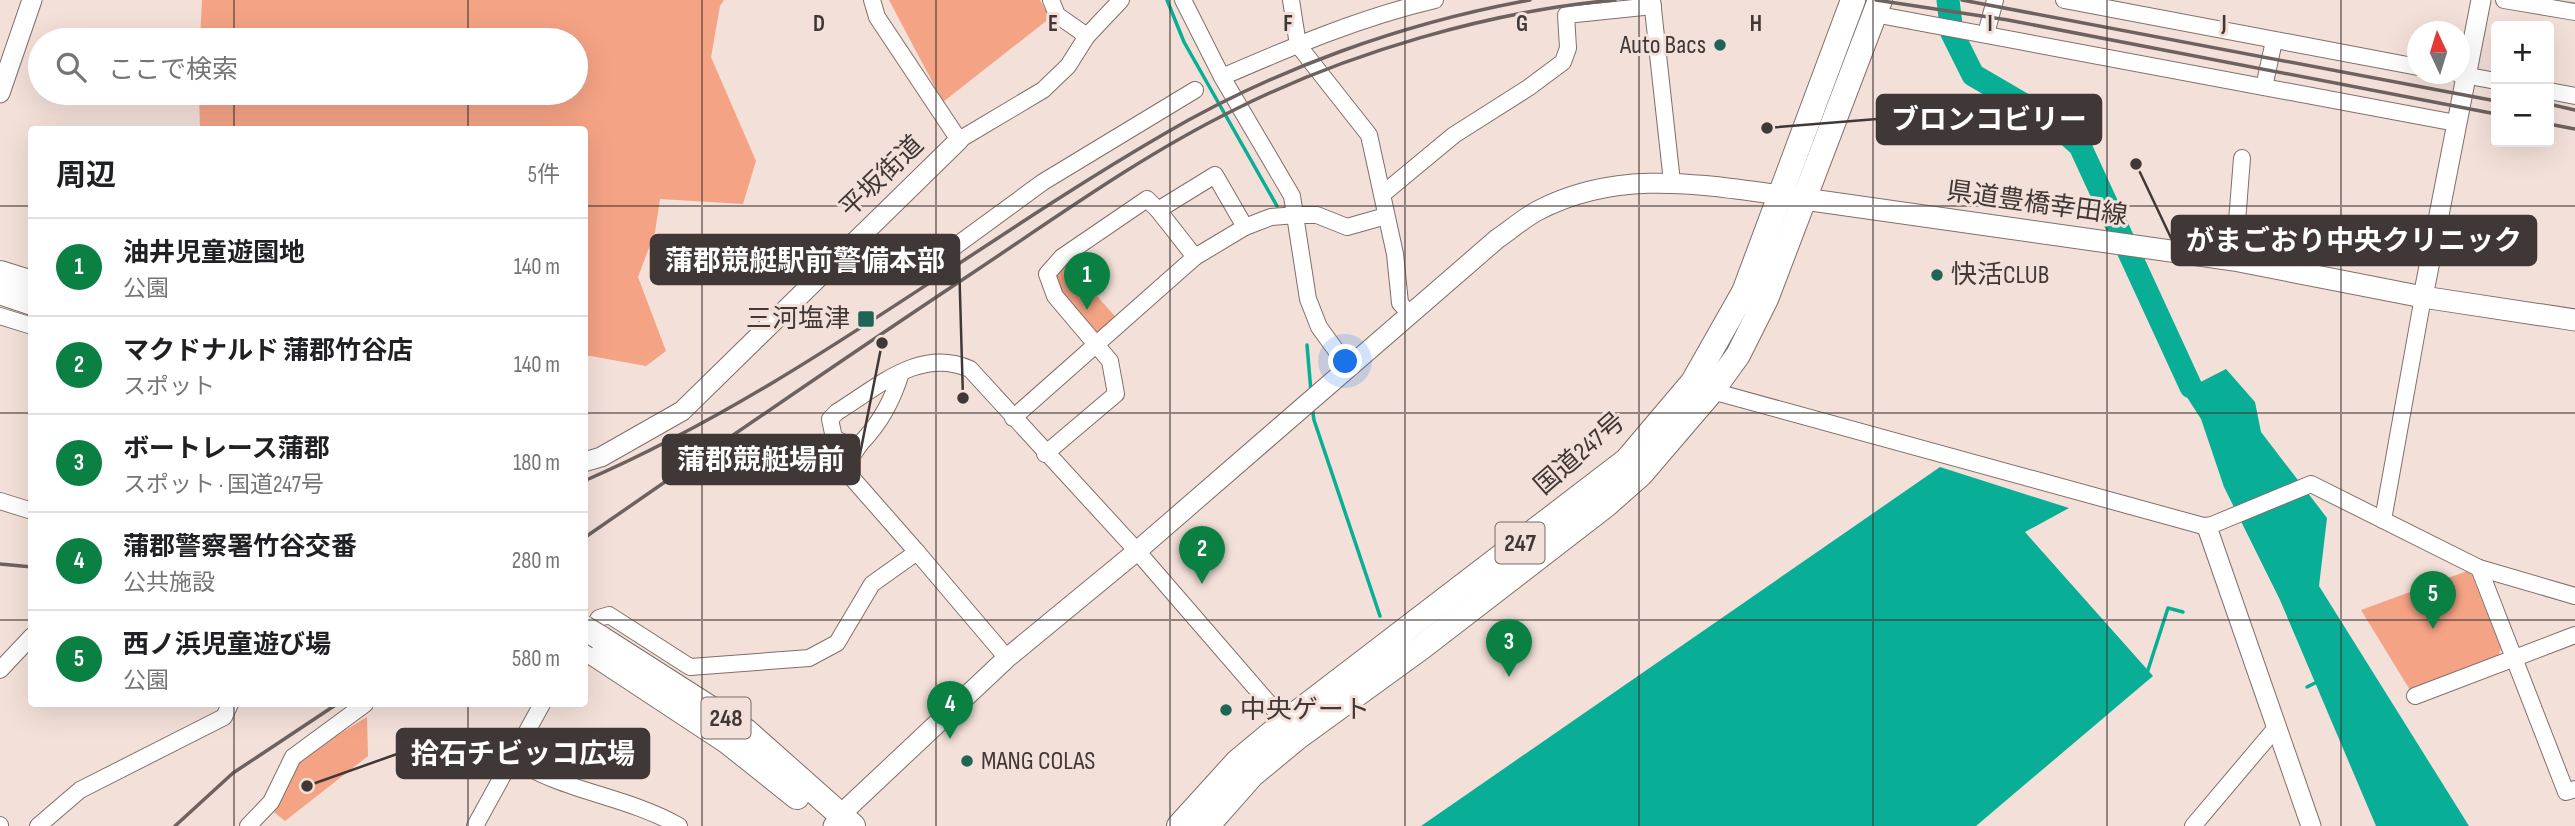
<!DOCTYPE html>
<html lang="ja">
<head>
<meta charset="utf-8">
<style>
  :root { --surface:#fff; --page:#f2f2f2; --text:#202124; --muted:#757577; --line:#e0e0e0; --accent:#0b8043 }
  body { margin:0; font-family:"Sofia Sans Condensed","Noto Sans JP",sans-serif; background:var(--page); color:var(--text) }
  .controls { position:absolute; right:21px; top:21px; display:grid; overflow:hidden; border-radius:7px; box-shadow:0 7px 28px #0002 }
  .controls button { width:63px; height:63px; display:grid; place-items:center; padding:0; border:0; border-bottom:2px solid var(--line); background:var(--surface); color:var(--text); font:35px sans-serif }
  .compass { position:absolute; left:2407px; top:21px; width:63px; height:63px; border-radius:50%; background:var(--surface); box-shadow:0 7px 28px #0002; rotate:356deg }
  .you { position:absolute; left:1346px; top:362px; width:24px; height:24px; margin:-18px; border:5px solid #fff; border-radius:50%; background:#1a73e8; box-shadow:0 0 0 10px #1a73e833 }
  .badge { display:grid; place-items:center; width:46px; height:46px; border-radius:50%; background:var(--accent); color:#fff; font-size:23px; font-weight:700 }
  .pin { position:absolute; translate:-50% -58px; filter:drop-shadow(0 2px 4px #0008) }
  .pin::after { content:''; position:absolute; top:37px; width:24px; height:21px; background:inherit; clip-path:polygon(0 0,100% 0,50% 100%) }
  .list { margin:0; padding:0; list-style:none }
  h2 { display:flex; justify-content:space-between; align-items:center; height:91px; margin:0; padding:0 28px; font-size:30px }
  h2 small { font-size:23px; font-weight:400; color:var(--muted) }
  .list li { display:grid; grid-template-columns:46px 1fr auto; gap:21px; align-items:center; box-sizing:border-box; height:98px; padding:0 28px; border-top:2px solid var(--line) }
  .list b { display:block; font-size:26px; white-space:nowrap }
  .list p { margin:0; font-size:23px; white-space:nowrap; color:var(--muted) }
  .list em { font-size:23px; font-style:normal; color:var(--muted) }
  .icon { flex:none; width:38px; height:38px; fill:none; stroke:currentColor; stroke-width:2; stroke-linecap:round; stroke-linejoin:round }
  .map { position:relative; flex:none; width:2575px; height:826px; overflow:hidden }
  .search { position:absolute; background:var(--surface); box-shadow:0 7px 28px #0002; left:28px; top:28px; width:560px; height:77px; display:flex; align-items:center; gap:18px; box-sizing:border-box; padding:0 24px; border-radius:38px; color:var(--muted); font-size:26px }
  .panel { position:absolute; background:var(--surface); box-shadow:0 7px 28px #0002; left:28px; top:126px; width:560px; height:581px; border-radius:7px }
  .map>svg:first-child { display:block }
</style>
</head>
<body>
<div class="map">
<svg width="2575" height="826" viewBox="0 0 2575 826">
  <rect width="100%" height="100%" fill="#f3e0d9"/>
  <g fill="#f5a385">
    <polygon points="202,0 724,0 720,6 711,57 756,161 743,204 660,199 655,232 638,277 666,351 646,366 585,355 584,130 200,129 199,93 576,93 576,40 200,40"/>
    <polygon points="889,0 1040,0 1050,18 943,102"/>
    <polygon points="1062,257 1121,323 1095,346 1047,274"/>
    <polygon points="2470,570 2501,649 2498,658 2410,690 2361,610"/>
    <polygon points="367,717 368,756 285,821 274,812 297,760"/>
  </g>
  <g fill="#08ae96">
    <polygon points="2226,369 2255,402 2261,432 2327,518 2319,586 2469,826 2376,826 2280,600 2224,487 2201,419 2183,391"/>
    <polygon points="1940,467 2069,508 2025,532 2153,676 1976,826 1421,826"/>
  </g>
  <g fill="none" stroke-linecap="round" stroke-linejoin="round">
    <g stroke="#08ae96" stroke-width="3.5">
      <polyline points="1167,0 1184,42 1277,206"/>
      <polyline points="1307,345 1311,392"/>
      <polyline points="1312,407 1314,420 1380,616"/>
      <polyline points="2147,673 2168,608 2183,612"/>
      <polyline points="2307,687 2315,683"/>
    </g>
    <polyline stroke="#08ae96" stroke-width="23" points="1948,0 1952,33 1973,75 2052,121 2080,146 2191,387"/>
    <defs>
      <g id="minor">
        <polyline points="872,0 877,17 959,140 1043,90 1068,66 1087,36 1121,0"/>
        <polyline points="1051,0 1057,15 1087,36"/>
        <polyline points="1183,0 1222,77 1292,196 1308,299 1319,327 1348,367"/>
        <polyline points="1291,0 1298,45 1369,135 1395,254 1400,303 1409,313"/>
        <polyline points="1652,0 1672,182"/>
        <polyline points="2064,0 2418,67"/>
        <polyline points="2504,0 2575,12"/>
        <polyline points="1874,14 2456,123"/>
        <polyline points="1986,34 1995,0"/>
        <polyline points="2458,74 2496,81"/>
        <path d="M 1222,77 C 1291,47 1362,17 1435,0"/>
        <polyline points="2264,87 2274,41"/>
        <polyline points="2549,91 2575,96"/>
        <polyline points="1384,193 1454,135 1528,88 1563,62 1568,48 1566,15 1653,6"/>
        <path d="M 861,234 C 878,249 896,278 920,272 L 1043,182 L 1195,90"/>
        <polyline points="1195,257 1158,210 1215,175 1245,227"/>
        <polyline points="2234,260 2242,158"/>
        <polyline points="0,316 32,326"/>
        <path d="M 901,373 C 892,401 881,422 860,444 L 848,445 L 834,438 L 830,419 L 837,412 C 879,386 920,347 970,369 L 1137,551 L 1285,722"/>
        <polyline points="1712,391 2207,527 2311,484 2479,568 2575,596"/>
        <polyline points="1013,418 1195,257 1245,227 1271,217 1297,215 1317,215 1347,227 1386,216"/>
        <polyline points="860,444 852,456 852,478 917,552"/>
        <polyline points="1045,454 1116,394 1110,361 1055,296 1047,274 1062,257 1147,199 1158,210"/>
        <polyline points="0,501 32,511"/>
        <polyline points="2383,520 2423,297"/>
        <polyline points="2479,568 2566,792 2575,789"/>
        <polyline points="586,637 599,618 609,615 690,667 809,658 837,643 872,584 917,552 1007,658"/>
        <polyline points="0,670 32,636"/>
        <polyline points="2415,696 2575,635"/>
        <path d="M 514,759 C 564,792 627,796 679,826"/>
        <polyline points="0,825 0,826"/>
        <polyline points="38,826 80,790 224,717 230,704"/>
        <polyline points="248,826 271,802 293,757 365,704"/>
        <polyline points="475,826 542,704"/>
        <polyline points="2193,826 2275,729"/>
      </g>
      <g id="tertiary">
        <polyline points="0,93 32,0"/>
        <polyline points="2423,297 2481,0"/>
        <polyline points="584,462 601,457 682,411 959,140"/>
        <polyline points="2207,527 2311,826"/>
        <path d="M 833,826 L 840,815 L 1007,658 L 1137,551 L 1497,239 C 1510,230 1523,219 1537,211 C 1617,169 1697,184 1781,195"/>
      </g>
      <polyline id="secondary" points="1790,197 2234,260 2423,297 2575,320"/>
      <g id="trunk">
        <polyline points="0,273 32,283"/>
        <polyline points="0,292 32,303"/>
        <polyline points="599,637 746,731 853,826"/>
        <polyline points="584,647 728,742 797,797"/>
        <polyline points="1179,826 1237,762 1285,722 1627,460 1693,382 1744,292 1853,0"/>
        <polyline points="1207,826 1252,775 1298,737 1422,647 1606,505 1641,474 1712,391 1738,355 1766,299 1880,0"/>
      </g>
    </defs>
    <use href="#minor" stroke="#806f69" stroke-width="18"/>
    <use href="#tertiary" stroke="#806f69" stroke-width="21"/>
    <use href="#secondary" stroke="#806f69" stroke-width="23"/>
    <use href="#trunk" stroke="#806f69" stroke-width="26"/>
    <use href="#minor" stroke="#fff" stroke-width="16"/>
    <use href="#tertiary" stroke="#fff" stroke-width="19"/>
    <use href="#secondary" stroke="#fff" stroke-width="21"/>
    <use href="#trunk" stroke="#fff" stroke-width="24"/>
    <g stroke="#6d625f" stroke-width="3.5">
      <polyline points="1876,0 2008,20 2496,114"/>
      <polyline points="1962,0 2496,101"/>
      <polyline points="2549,104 2575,110"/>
      <polyline points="2549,124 2575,129"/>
      <path d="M 584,481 C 792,391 969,247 1164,134 C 1275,69 1403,23 1530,0"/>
      <path d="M 584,538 C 711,450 837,363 965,278 C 1054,219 1140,156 1236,109 C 1348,53 1490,11 1615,0"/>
      <polyline points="0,564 32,567"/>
      <polyline points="175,826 233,773 337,704"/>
    </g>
    <defs>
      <polyline id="trunk-bridge" points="584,628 599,637"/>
    </defs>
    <use href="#trunk-bridge" stroke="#806f69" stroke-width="26" stroke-linecap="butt"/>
    <use href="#trunk-bridge" stroke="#fff" stroke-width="24"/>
  </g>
  <path fill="none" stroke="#403836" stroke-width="2" stroke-opacity="0.55" d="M 234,0 L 234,40M 468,0 L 468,40M 702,0 L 702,826M 936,0 L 936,826M 1170,0 L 1170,826M 1405,0 L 1405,826M 1639,0 L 1639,826M 1873,0 L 1873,826M 2107,0 L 2107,826M 2341,0 L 2341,826M 234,93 L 234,130M 468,93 L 468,130M 0,206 L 32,206M 584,206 L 2575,206M 0,413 L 32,413M 584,413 L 2575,413M 0,620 L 32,620M 584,620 L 2575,620M 234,704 L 234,826M 468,704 L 468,826"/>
  <g fill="#1e6457" stroke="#f3e0d9" stroke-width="2.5">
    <circle cx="1720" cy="45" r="7"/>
    <circle cx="1937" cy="275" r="7"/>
    <rect x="857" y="310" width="18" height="18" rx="3.5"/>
    <circle cx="1226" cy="710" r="7"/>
    <circle cx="967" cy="761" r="7"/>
  </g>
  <g text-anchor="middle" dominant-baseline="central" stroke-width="6" stroke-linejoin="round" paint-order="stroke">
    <g fill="#f3e0d9" stroke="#766a67" stroke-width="2">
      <rect x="1495.5" y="522.5" width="49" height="41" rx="5"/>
      <rect x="701.5" y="697.5" width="49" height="41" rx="5"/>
    </g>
    <g font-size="24" font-weight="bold" fill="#403836">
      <text x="1520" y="543">247</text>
      <text x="726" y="718">248</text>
    </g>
    <g font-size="26" fill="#403836" stroke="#f3e0d9" text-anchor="start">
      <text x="1706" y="45" text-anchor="end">Auto Bacs</text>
      <text x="1951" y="275">快活CLUB</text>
      <text x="850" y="319" text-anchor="end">三河塩津</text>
      <text x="1240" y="710">中央ゲート</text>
      <text x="981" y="761">MANG COLAS</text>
    </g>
    <g font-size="26" fill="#403836" stroke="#f3e0d9">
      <text transform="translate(882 177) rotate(-44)">平坂街道</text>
      <text transform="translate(2037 204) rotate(8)">県道豊橋幸田線</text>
      <text transform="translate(1580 454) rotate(-41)">国道247号</text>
    </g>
  </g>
  <g font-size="23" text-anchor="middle" font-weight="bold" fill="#403836" stroke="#f3e0d9" stroke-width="6" stroke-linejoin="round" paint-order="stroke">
    <text x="819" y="31">D</text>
    <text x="1053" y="31">E</text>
    <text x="1288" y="31">F</text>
    <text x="1522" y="31">G</text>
    <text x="1756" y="31">H</text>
    <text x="1990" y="31">I</text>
    <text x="2224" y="31">J</text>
  </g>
  <path fill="none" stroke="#403836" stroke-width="2.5" d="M1767 128L1877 119M2136 164L2172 240M963 398L959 260M882 343L859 459M307 786L397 754"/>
  <g fill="#403836" stroke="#f3e0d9" stroke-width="2.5">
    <circle cx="1767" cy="128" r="7"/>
    <circle cx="2136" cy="164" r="7"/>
    <circle cx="963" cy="398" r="7"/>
    <circle cx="882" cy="343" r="7"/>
    <circle cx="307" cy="786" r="7"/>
  </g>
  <g fill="#403836" stroke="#403836" stroke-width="2.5">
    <rect x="1877" y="95" width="224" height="49" rx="7"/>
    <rect x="2172" y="216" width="364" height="49" rx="7"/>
    <rect x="651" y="235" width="308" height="49" rx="7"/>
    <rect x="663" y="435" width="196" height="49" rx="7"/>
    <rect x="397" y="729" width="252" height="49" rx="7"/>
  </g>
  <g font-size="28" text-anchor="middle" font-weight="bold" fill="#fff">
    <text x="1989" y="129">ブロンコビリー</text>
    <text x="2354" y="250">がまごおり中央クリニック</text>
    <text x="805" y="270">蒲郡競艇駅前警備本部</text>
    <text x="761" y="469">蒲郡競艇場前</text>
    <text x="523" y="763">拾石チビッコ広場</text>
  </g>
</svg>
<div class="controls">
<button>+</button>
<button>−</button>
</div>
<svg class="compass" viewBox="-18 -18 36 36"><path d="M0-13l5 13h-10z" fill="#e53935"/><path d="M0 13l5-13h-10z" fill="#757577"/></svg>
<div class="you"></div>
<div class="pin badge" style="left:1087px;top:310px">1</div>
<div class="pin badge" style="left:1202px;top:584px">2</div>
<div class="pin badge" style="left:1509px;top:677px">3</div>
<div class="pin badge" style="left:950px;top:739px">4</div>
<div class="pin badge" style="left:2433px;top:629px">5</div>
<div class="search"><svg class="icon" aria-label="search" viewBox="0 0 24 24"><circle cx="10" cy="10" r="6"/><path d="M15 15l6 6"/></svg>ここで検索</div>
<section class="panel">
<h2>周辺<small>5件</small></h2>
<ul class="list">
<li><span class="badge">1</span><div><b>油井児童遊園地</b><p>公園</p></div><em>140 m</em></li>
<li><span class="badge">2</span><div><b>マクドナルド 蒲郡竹谷店</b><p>スポット</p></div><em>140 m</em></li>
<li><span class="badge">3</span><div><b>ボートレース蒲郡</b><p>スポット · 国道247号</p></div><em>180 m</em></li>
<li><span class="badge">4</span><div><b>蒲郡警察署竹谷交番</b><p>公共施設</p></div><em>280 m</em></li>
<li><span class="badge">5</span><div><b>西ノ浜児童遊び場</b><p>公園</p></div><em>580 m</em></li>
</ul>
</section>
</div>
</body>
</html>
